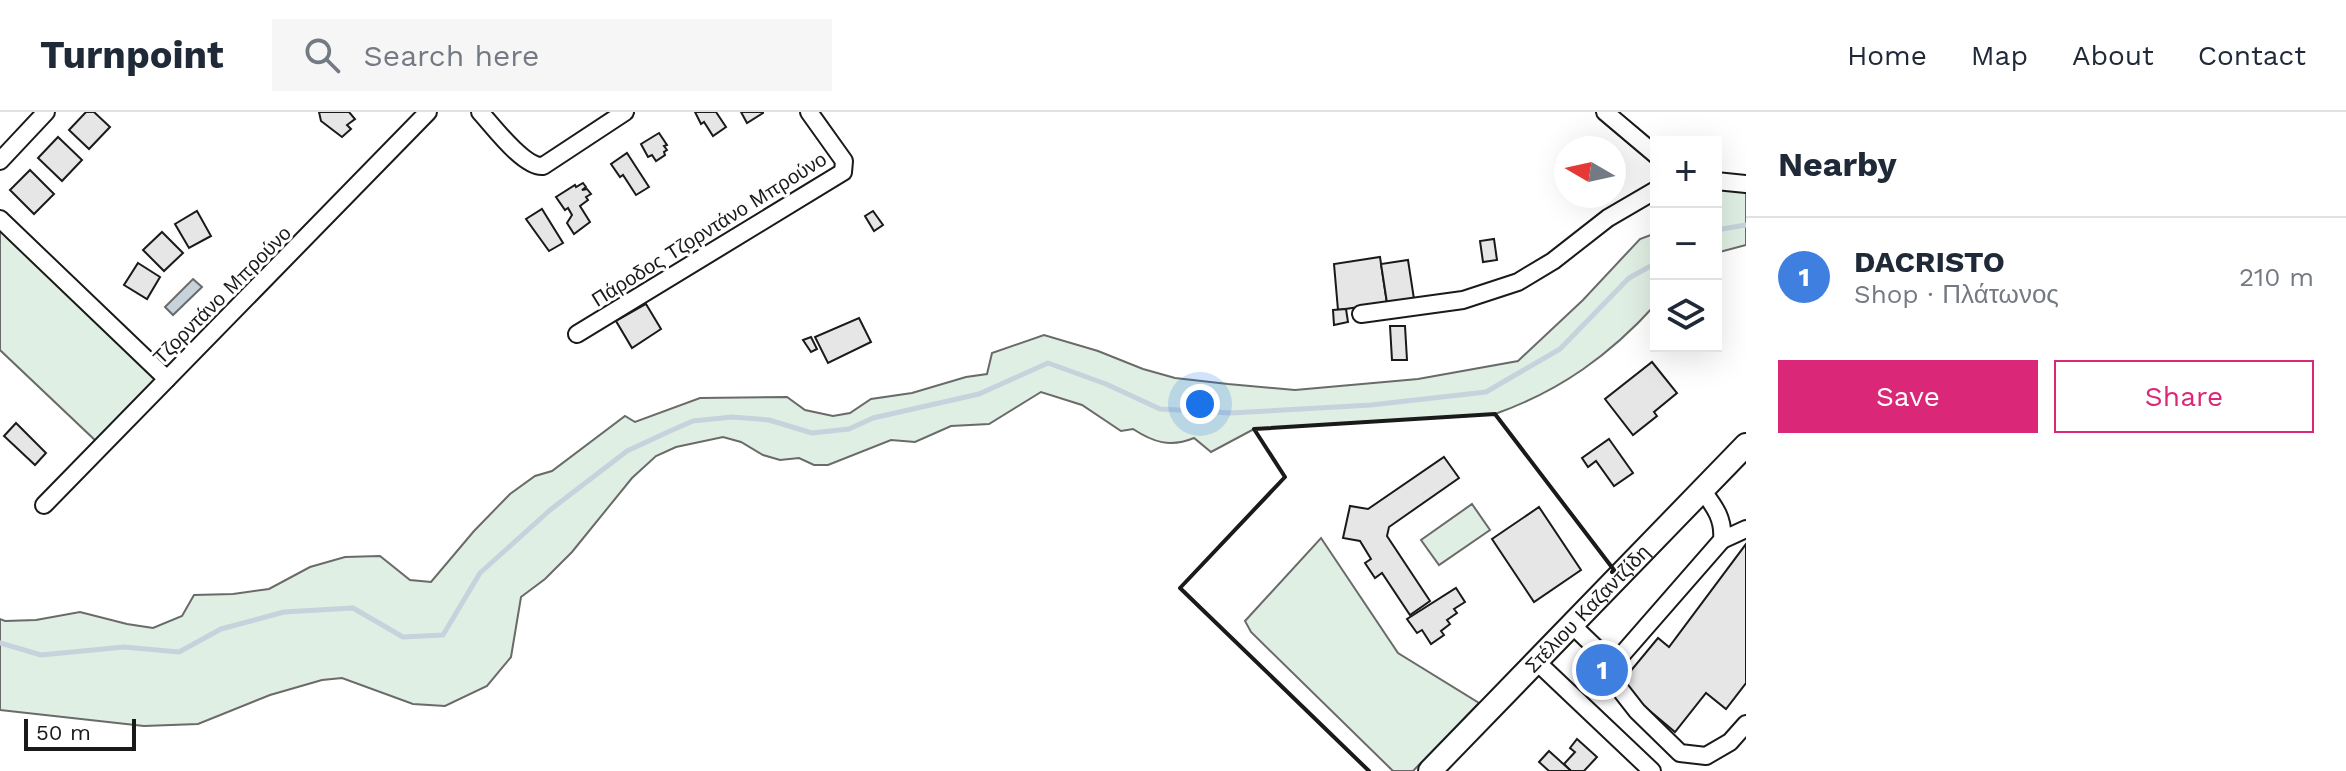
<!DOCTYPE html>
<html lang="en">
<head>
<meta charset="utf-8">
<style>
  :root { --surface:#fff; --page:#f6f6f7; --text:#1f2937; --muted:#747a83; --line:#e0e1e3; --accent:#db2777 }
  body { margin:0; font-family:"Work Sans",sans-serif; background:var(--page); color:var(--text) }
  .controls { position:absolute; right:24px; top:24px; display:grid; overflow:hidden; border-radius:0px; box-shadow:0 8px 32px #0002 }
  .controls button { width:72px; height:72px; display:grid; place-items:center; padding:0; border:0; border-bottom:2px solid var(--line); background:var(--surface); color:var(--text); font:40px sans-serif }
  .compass { position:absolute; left:1554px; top:24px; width:72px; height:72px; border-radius:50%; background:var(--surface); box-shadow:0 8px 32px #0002; rotate:279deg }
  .scale { position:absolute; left:24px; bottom:20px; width:112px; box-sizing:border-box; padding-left:8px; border:4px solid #1a1a1a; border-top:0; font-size:22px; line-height:28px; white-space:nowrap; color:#1a1a1a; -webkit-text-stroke:6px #fff; paint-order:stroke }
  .you { position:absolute; left:1200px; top:292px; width:28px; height:28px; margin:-20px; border:6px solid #fff; border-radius:50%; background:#1a73e8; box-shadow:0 0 0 12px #1a73e833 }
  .badge { display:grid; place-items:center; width:52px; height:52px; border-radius:50%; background:var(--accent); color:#fff; font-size:26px; font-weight:700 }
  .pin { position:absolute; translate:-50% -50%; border:4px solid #fff; box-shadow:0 2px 8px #0006 }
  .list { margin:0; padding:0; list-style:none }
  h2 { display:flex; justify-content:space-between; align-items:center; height:104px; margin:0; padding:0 32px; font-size:34px }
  h2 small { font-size:26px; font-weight:400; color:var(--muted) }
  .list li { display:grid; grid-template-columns:52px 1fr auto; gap:24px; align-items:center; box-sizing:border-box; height:120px; padding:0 32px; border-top:2px solid var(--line) }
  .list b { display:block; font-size:30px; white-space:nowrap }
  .list p { margin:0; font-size:26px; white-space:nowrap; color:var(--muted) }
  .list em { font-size:26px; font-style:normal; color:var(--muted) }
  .actions { display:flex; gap:16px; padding:24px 32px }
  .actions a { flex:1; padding:18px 0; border:2px solid var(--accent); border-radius:0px; text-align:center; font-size:28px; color:var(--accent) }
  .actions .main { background:var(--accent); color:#fff }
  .icon { flex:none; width:44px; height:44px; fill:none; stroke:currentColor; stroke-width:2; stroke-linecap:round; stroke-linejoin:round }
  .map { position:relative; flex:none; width:1746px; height:659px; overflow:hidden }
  header { display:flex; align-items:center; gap:48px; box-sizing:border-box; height:112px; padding:0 40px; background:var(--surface); border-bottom:2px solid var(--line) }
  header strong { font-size:38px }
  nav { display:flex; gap:44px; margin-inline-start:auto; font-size:28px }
  .search { width:560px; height:72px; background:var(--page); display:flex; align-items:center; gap:20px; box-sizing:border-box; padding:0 28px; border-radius:0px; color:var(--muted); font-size:30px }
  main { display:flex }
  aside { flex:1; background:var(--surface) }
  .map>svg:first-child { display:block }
</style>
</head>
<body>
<header>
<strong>Turnpoint</strong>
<div class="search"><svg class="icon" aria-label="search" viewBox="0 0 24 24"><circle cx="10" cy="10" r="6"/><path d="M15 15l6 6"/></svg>Search here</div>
<nav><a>Home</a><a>Map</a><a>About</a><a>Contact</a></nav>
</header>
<main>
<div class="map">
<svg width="1746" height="659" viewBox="0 0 1746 659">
  <rect width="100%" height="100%" fill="#fff"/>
  <g fill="#e0efe3" stroke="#6a6a6a" stroke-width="2">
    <polygon points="1716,75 1746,78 1746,133 1716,141"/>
    <polygon points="0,111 159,266 97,330 0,238"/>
    <path d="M 1656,121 L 1656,192 C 1610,243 1560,279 1495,302 L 1254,317 L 1211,340 L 1194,326 C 1170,336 1153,330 1133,317 L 1121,319 L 1082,293 L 1041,280 L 989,312 L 951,314 L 915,330 L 891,328 L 828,353 L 814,353 L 799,346 L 780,348 L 763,343 L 741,330 L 723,325 L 676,335 L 656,344 L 632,366 L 572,440 L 545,467 L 521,485 L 511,545 L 487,574 L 445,594 L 413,592 L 342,566 L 322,568 L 270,583 L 198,612 L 144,614 L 0,598 L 0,507 L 5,509 L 36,508 L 80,500 L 127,512 L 153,516 L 182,504 L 194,483 L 233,482 L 269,477 L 310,455 L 345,445 L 380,444 L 410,468 L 431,470 L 474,419 L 510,382 L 535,364 L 552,359 L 625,304 L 635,310 L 700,286 L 787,285 L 805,298 L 833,304 L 850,301 L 871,287 L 912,281 L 966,265 L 987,262 L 992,241 L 1044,223 L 1098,239 L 1143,257 L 1175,266 L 1228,272 L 1295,278 L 1418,267 L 1518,249 L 1583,188 L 1640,127 Z"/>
    <polygon points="1472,392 1490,418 1439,453 1421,428"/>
    <polygon points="1321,426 1398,541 1479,591 1413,659 1393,659 1251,520 1245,509"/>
  </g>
  <polygon fill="#c6d2dc" stroke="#6a6a6a" stroke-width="2" points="193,167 202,175 173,203 165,195"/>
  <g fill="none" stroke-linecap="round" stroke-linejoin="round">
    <g stroke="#c6d2dc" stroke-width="5">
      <polyline points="1716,118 1746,113"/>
      <polyline points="0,531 41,543 124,535 179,540 221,517 284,500 353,496 403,525 443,523 480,461 550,398 627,339 670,319 693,309 732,305 769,308 812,321 849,317 873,306 979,282 1048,251 1106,272 1160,297 1231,301 1371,293 1486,280 1560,237 1629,166 1656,151"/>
    </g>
  </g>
  <g fill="#e6e6e6" stroke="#1a1a1a" stroke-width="2">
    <polygon points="86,0 94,0 110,15 89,37 69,18"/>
    <polygon points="319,0 349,0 355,7 347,13 351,17 342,25 321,9"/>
    <polygon points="695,0 716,0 726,15 713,24 704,10 701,12"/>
    <polygon points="741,0 763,0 763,1 747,11"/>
    <polygon points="659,21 667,33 664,34 667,38 664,40 665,43 656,49 652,43 648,45 641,32"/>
    <polygon points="58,25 82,48 62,69 38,46"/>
    <polygon points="627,41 649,75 636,83 623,63 620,65 611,52"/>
    <polygon points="30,58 54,82 34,102 10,78"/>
    <polygon points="583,71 586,75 582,78 587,77 591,82 586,85 588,88 580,94 590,110 574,122 567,111 572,103 568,96 565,98 556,85 575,73 576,75"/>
    <polygon points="542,97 563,131 549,139 526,107"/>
    <polygon points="197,99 211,124 189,136 175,112"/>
    <polygon points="873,99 883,113 874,119 865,104"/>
    <polygon points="162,120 183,141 164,159 143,138"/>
    <polygon points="1494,127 1497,148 1483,150 1480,129"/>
    <polygon points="1380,145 1387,191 1338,198 1334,152"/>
    <polygon points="1408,148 1414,187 1387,191 1381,152"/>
    <polygon points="138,151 160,165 147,187 124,173"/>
    <polygon points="646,192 661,217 632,236 616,209"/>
    <polygon points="1346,197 1348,210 1334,213 1333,198"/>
    <polygon points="859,206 871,230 828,251 815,225"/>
    <polygon points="1390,214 1405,214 1407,248 1392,248"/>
    <polygon points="811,225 817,237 811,240 803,228"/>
    <polygon points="1652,250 1677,281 1654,300 1657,304 1633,323 1605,287"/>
    <polygon points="16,311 46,341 35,353 4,324"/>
    <polygon points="1609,327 1633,361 1614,374 1596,349 1588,355 1582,346"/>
    <polygon points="1444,345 1459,366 1389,415 1387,424 1430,489 1410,503 1382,461 1375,466 1365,451 1371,447 1360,429 1343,426 1350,394 1368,397"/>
    <polygon points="1539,395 1581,458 1534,490 1492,427"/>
    <polygon points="1746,432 1746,571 1726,597 1706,581 1675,620 1619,573 1658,526 1669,535"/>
    <polygon points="1456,476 1465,490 1454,497 1457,501 1447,508 1450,512 1441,519 1444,523 1431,532 1422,518 1417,521 1407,507"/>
    <polygon points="1577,627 1597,645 1584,659 1571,659 1564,652 1575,640 1570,636"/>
    <polygon points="1549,639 1570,658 1569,659 1549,659 1539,650"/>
  </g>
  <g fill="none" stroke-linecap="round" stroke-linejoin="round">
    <defs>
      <g id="minor">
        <path d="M 480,0 C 493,14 524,56 543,54 L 625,0"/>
        <polyline points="1605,0 1656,43"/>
        <polyline points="0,49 46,0"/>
        <polyline points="1716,69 1746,72"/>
        <polyline points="0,107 167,267"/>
        <polyline points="1361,202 1463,188 1518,170 1553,149 1608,106 1656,78"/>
        <polyline points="577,222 843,60 844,49 809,0"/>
        <polyline points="44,393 428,0"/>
        <polyline points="1722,428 1746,417"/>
        <path d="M 1572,513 L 1597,537 L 1619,546 L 1722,428 C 1724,407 1715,395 1702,378"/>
        <polyline points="1619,546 1612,567 1637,599 1680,641 1706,644 1730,630 1746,612"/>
        <polyline points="1537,550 1652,659"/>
      </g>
      <g id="major">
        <path id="s1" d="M 1430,659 L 1746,333"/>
      </g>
    </defs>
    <use href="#minor" stroke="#1a1a1a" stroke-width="20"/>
    <use href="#major" stroke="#1a1a1a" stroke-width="26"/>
    <use href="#minor" stroke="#fff" stroke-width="16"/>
    <use href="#major" stroke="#fff" stroke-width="22"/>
    <polyline stroke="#1a1a1a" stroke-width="4" points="1369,659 1180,476 1285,365 1254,317 1495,302 1614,458 1612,460"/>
  </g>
  <g text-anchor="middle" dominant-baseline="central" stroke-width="6" stroke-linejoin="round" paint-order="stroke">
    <g font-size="20" fill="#1a1a1a" stroke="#fff">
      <text transform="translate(709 117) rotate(-32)">Πάροδος Τζορντάνο Μπρούνο</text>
      <text transform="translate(222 183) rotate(-45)">Τζορντάνο Μπρούνο</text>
      <text stroke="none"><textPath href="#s1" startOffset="226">Στέλιου Καζαντζίδη</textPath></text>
    </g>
  </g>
</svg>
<div class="controls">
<button>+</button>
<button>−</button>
<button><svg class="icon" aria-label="layers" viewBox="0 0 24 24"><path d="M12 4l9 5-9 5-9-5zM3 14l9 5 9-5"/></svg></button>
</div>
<svg class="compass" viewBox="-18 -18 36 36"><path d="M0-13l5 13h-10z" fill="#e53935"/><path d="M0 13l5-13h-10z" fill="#747a83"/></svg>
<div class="scale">50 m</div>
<div class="you"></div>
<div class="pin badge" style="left:1602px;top:558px;background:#3f7fe0">1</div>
</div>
<aside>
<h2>Nearby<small></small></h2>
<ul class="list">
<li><span class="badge" style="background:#3f7fe0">1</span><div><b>DACRISTO</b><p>Shop · Πλάτωνος</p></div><em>210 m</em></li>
</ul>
<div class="actions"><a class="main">Save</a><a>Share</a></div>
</aside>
</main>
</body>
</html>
